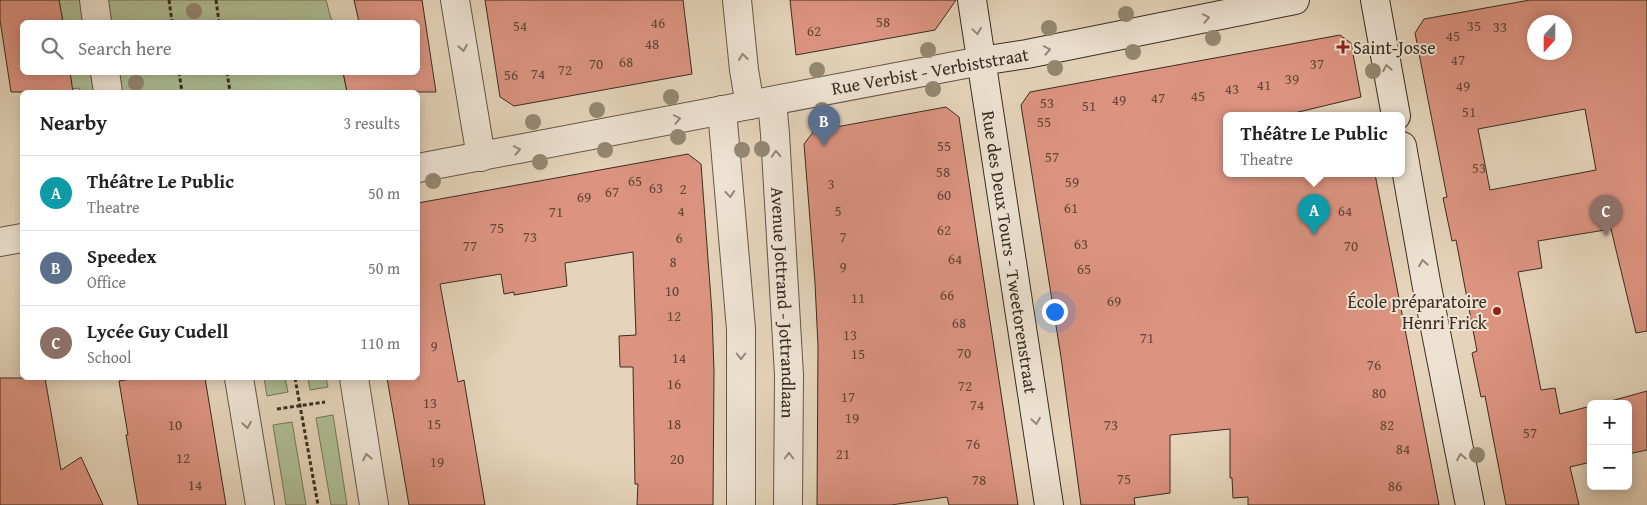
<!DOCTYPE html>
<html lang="en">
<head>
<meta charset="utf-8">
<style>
  :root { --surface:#fff; --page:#f6f6f6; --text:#222; --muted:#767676; --line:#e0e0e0; --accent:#db2777 }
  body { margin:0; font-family:"Gentium Book Plus",serif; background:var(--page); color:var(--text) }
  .controls { position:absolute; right:15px; bottom:15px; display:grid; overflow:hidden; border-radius:8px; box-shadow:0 2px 12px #0003 }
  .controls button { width:45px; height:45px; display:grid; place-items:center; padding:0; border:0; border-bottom:1px solid var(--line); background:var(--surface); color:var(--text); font:25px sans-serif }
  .compass { position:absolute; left:1527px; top:15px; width:45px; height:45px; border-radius:50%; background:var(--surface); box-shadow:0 2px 12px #0003; rotate:201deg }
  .you { position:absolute; left:1054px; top:311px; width:18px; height:18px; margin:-12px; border:4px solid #fff; border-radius:50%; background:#1a73e8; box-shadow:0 0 0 8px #1a73e833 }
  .badge { display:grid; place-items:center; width:32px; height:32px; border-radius:50%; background:var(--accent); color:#fff; font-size:16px; font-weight:700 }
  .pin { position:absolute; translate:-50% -41px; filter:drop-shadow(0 1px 2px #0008) }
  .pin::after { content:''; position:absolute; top:26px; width:18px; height:15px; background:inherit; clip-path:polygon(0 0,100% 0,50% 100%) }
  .popup { position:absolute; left:1223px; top:112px; width:182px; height:65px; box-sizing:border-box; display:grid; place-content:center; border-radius:8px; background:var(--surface); filter:drop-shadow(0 1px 4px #0005); font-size:16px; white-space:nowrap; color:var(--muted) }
  .popup b { font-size:19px; color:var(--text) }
  .popup::after { content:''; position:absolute; left:50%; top:100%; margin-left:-10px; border:10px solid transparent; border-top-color:var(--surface) }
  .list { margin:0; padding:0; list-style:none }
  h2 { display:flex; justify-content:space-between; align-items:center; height:65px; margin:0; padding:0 20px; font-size:21px }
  h2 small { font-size:16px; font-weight:400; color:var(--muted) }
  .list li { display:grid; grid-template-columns:32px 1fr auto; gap:15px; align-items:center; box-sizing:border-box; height:75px; padding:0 20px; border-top:1px solid var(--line) }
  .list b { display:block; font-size:19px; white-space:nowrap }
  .list p { margin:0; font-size:16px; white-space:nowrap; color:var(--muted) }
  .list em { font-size:16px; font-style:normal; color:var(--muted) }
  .icon { flex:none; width:28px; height:28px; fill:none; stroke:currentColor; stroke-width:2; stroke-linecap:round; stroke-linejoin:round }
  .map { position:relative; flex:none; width:1647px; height:505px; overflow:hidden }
  .search { position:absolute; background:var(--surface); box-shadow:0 2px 12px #0003; left:20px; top:20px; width:400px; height:55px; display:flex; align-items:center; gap:12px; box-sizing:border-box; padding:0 18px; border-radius:8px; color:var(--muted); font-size:19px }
  .panel { position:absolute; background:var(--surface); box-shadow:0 2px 12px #0003; left:20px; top:90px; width:400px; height:290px; border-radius:8px }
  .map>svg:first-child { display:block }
</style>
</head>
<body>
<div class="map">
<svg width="1647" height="505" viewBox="0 0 1647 505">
  <rect width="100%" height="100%" fill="#e5d4bb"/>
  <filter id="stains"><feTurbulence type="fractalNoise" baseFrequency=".004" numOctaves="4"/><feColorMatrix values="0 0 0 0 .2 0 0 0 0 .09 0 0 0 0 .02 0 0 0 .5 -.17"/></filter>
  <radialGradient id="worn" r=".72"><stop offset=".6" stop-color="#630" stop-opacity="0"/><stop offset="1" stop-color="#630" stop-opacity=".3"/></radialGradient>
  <g fill="#afbe95" stroke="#74765a">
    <polygon points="59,0 83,0 86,22 63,22"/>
    <polygon points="105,0 326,0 332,22 108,22"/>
    <polygon points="70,73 94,73 96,92 80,92 79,88 72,89"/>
    <polygon points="115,73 343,73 347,92 118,92"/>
    <polygon points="264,378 285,378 288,392 267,396"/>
    <polygon points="308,378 326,378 328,387 310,390"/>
    <polygon points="333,415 347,505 331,505 316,418"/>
    <polygon points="292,422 306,505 286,505 273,425"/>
  </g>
  <g fill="#dc9481" stroke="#392d20" fill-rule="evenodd">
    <polygon points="0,0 59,0 63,22 22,22 22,72 70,72 73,92 11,92 0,20"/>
    <polygon points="354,0 422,0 436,92 347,92 343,72 418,72 418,22 359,22"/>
    <polygon points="485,0 683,0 692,74 514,106 500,97"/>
    <polygon points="790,0 956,0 935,30 796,55"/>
    <path d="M 1530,0 L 1647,0 L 1647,331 L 1636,333 L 1611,229 L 1538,241 L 1542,268 L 1518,272 L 1541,390 L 1555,388 L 1560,414 L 1591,406 L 1591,462 L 1570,467 L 1579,505 L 1506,505 L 1485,396 L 1481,397 L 1472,353 L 1477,351 L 1456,240 L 1452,241 L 1443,198 L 1447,197 L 1415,33 L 1424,19 ZM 1534,22 L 1564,22 L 1564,52 L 1534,52 ZM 1585,109 L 1596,170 L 1490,190 L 1478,129 Z"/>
    <polygon points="1340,35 1351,43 1361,97 1282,116 1226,116 1226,174 1375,174 1439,505 1248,505 1248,497 1233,498 1232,478 1230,478 1230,429 1170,435 1170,493 1134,498 1135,505 1081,505 1061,357 1021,105 1030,92"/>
    <polygon points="946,107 959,117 1018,505 949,505 947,497 891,505 817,505 818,346 815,283 804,144 814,131"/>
    <polygon points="688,154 701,164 712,313 714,371 713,505 637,505 638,484 635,484 633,367 620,367 619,336 636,335 633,252 565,263 567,286 514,295 514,292 504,294 501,274 440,284 458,382 464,380 485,505 409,505 387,378 418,378 418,203"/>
    <polygon points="0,378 45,378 61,470 81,457 103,505 0,505"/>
    <polygon points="137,378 205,378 226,505 138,505 126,435 128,435 119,381"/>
    <polygon points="1647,391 1647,450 1628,454 1628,404 1600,404"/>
  </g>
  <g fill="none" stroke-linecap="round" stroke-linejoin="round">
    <defs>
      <g id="street">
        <polyline points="94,0 97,22"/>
        <polyline points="455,0 481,157"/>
        <polyline points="737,0 744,70 750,105"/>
        <polyline points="105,72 108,92"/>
        <path id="s1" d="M 772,101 L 775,134 L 789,375 L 788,505"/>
        <polyline points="722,110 741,329 741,505"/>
        <polyline points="418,168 981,61"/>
        <polyline points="0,242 22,238"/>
        <polyline points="239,378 260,505"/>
        <polyline points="354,378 374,505"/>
      </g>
      <g id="secondary">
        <path id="s2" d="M 972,0 L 1049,505"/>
        <polyline points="1375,0 1396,116"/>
        <polyline points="981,61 1027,54 1295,0"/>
        <polyline points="1402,146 1426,282 1470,505"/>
      </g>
    </defs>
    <use href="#street" stroke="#645747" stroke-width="30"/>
    <use href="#secondary" stroke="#392d20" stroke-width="30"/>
    <g stroke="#392d20" stroke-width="3" stroke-dasharray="4 2.5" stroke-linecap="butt">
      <polyline points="169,0 172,22"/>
      <polyline points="216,0 219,22"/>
      <polyline points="179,72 182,92"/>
      <polyline points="227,72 230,92"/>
      <polyline points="295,378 318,505"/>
      <polyline points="277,409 325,402"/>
    </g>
    <use href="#street" stroke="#eee3d3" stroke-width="28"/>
    <use href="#secondary" stroke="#eee3d3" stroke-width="28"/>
  </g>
  <g fill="#948872">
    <circle cx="194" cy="11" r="8"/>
    <circle cx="1126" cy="14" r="8"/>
    <circle cx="1049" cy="28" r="8"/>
    <circle cx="1213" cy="38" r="8"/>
    <circle cx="928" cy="50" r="8"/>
    <circle cx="1133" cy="52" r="8"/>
    <circle cx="1055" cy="68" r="8"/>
    <circle cx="817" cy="70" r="8"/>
    <circle cx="1373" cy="71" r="8"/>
    <circle cx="136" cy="83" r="8"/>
    <circle cx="933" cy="89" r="8"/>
    <circle cx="671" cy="97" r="8"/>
    <circle cx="597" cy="110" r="8"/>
    <circle cx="822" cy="110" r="8"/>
    <circle cx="533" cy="122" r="8"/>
    <circle cx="678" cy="137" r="8"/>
    <circle cx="762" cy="149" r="8"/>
    <circle cx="605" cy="150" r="8"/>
    <circle cx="742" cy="150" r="8"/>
    <circle cx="540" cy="162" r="8"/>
    <circle cx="433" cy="181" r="8"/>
    <circle cx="1477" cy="455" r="8"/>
  </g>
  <defs><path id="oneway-chevron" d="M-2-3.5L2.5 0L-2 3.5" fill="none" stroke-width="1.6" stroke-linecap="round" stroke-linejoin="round" transform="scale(1.25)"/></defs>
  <g stroke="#94887a">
    <use href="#oneway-chevron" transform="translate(1206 18) rotate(-11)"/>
    <use href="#oneway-chevron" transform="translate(977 31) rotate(82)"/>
    <use href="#oneway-chevron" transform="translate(463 48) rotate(81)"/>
    <use href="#oneway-chevron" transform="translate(1047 50) rotate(-11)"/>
    <use href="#oneway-chevron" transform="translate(743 57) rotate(-96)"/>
    <use href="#oneway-chevron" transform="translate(1387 68) rotate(-100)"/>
    <use href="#oneway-chevron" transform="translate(677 119) rotate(-11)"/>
    <use href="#oneway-chevron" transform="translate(517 150) rotate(-11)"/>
    <use href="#oneway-chevron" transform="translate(776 154) rotate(-93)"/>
    <use href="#oneway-chevron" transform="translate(730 194) rotate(85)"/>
    <use href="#oneway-chevron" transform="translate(1423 263) rotate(-100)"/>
    <use href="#oneway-chevron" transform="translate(741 356) rotate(90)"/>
    <use href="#oneway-chevron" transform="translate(1036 421) rotate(81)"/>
    <use href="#oneway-chevron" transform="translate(247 425) rotate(81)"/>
    <use href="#oneway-chevron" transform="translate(789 456) rotate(-90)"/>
    <use href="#oneway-chevron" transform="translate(367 457) rotate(-99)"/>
    <use href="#oneway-chevron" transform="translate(1461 457) rotate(-101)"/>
  </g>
  <g fill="#8f2418" stroke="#eee3d3" stroke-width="2">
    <path d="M1340.5 39.5h5v5h5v5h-5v5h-5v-5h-5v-5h5z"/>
    <circle cx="1497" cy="311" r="5"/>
  </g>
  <g text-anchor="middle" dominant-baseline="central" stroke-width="4" stroke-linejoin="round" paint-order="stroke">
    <g font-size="15" fill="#624738">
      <text x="883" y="21">58</text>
      <text x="658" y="22">46</text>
      <text x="520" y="25">54</text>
      <text x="1474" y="25">35</text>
      <text x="1500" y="26">33</text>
      <text x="814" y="30">62</text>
      <text x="1453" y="35">45</text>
      <text x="652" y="43">48</text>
      <text x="1458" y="59">47</text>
      <text x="626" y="61">68</text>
      <text x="596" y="63">70</text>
      <text x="1317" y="63">37</text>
      <text x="565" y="69">72</text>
      <text x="538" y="73">74</text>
      <text x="511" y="74">56</text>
      <text x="1292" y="78">39</text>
      <text x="1264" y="84">41</text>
      <text x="1463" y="85">49</text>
      <text x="1232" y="88">43</text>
      <text x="1198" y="95">45</text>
      <text x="1158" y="97">47</text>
      <text x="1119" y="99">49</text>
      <text x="1047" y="102">53</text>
      <text x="1089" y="105">51</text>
      <text x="1469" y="111">51</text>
      <text x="1044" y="121">55</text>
      <text x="944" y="145">55</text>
      <text x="1052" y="156">57</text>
      <text x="1479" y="167">53</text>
      <text x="943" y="171">58</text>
      <text x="635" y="180">65</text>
      <text x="1072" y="181">59</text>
      <text x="831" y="183">3</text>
      <text x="656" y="187">63</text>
      <text x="683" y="188">2</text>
      <text x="612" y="191">67</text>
      <text x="944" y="194">60</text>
      <text x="584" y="196">69</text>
      <text x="1071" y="207">61</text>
      <text x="681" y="210">4</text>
      <text x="838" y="210">5</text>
      <text x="1345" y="210">64</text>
      <text x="556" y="211">71</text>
      <text x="497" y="227">75</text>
      <text x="944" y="229">62</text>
      <text x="530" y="236">73</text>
      <text x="843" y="236">7</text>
      <text x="679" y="237">6</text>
      <text x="1081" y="243">63</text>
      <text x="470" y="245">77</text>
      <text x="1351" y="245">70</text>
      <text x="955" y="258">64</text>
      <text x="673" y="261">8</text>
      <text x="843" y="266">9</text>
      <text x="1084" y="268">65</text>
      <text x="672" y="290">10</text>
      <text x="947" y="294">66</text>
      <text x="858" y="297">11</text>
      <text x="1114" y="300">69</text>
      <text x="674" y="315">12</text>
      <text x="959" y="322">68</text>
      <text x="850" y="334">13</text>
      <text x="1147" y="337">71</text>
      <text x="434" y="345">9</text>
      <text x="964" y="352">70</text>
      <text x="858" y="353">15</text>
      <text x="679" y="357">14</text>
      <text x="1374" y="364">76</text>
      <text x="674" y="383">16</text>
      <text x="965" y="385">72</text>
      <text x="1379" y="392">80</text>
      <text x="848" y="396">17</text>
      <text x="430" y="402">13</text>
      <text x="977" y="404">74</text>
      <text x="852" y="417">19</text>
      <text x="434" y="423">15</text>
      <text x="674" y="423">18</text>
      <text x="175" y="424">10</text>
      <text x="1111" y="424">73</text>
      <text x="1387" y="424">82</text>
      <text x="1530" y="432">57</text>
      <text x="973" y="443">76</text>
      <text x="1403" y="448">84</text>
      <text x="843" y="453">21</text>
      <text x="183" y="457">12</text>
      <text x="677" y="458">20</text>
      <text x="437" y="461">19</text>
      <text x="1124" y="478">75</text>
      <text x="979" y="479">78</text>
      <text x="195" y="484">14</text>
      <text x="1395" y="485">86</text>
    </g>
    <g font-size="18" fill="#392d20" stroke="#eee3d3" text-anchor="start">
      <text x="1353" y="47">Saint-Josse</text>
      <text x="1487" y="301" text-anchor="end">École préparatoire<tspan x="1487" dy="21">Henri Frick</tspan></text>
    </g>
    <g font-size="18" fill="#392d20" stroke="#eee3d3">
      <text transform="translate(930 71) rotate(-10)">Rue Verbist - Verbiststraat</text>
      <text stroke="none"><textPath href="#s2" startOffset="255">Rue des Deux Tours - Tweetorenstraat</textPath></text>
      <text stroke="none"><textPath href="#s1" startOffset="202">Avenue Jottrand - Jottrandlaan</textPath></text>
    </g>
  </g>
  <rect width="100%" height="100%" filter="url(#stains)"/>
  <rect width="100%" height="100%" fill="url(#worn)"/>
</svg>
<div class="controls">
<button>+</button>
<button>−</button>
</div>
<svg class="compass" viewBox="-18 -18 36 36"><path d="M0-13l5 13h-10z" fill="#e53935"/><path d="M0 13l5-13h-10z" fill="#767676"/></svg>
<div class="you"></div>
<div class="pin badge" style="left:1314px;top:235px;background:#0f9aa8">A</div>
<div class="popup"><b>Théâtre Le Public</b>Theatre</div>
<div class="pin badge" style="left:824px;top:146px;background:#5c6f8a">B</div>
<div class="pin badge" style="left:1606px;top:236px;background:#8d6e63">C</div>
<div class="search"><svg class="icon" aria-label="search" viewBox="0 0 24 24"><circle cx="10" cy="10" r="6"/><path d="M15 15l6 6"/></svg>Search here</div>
<section class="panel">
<h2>Nearby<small>3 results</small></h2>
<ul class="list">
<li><span class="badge" style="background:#0f9aa8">A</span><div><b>Théâtre Le Public</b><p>Theatre</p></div><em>50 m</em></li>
<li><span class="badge" style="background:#5c6f8a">B</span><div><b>Speedex</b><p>Office</p></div><em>50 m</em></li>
<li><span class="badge" style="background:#8d6e63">C</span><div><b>Lycée Guy Cudell</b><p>School</p></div><em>110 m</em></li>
</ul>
</section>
</div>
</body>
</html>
